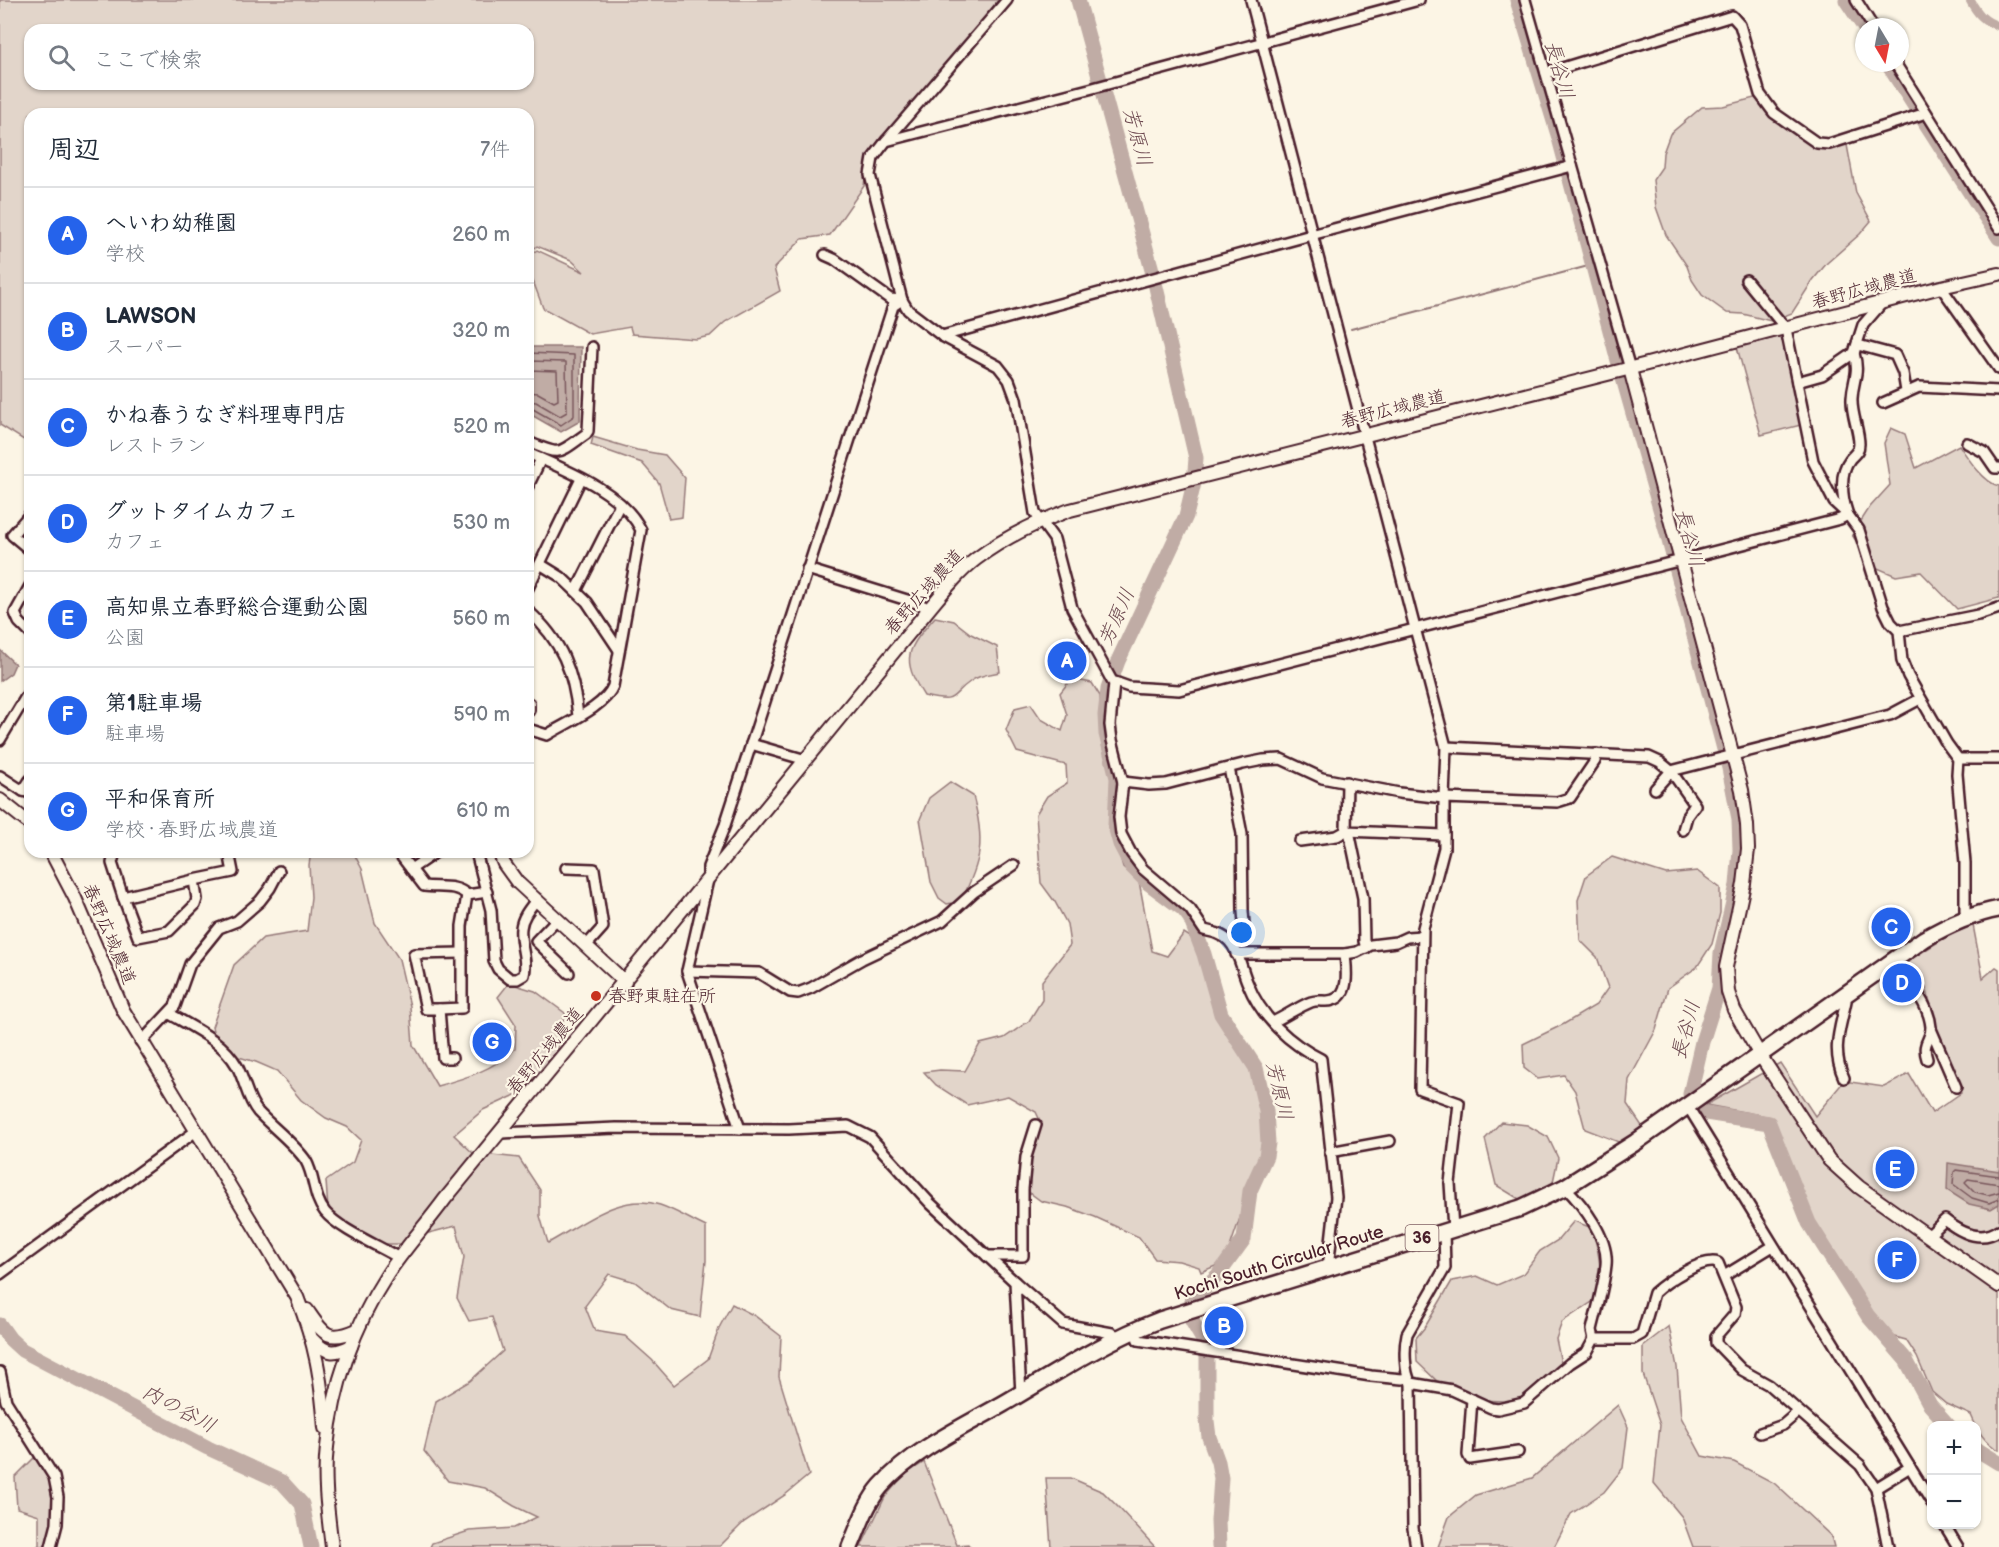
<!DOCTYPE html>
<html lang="ja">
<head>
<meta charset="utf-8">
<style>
  :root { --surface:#fff; --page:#f2f2f3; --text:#1f2937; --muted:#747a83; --line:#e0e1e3; --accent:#2563eb }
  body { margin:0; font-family:"Balsamiq Sans","Klee One",sans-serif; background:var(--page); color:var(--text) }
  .controls { position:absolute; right:18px; bottom:18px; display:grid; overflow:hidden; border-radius:12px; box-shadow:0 2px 4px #0004 }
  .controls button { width:54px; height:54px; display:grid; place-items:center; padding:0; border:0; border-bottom:2px solid var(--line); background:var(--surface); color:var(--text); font:30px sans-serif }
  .compass { position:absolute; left:1855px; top:18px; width:54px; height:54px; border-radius:50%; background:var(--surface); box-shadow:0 2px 4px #0004; rotate:170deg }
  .you { position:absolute; left:1242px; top:933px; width:21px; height:21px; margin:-15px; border:4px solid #fff; border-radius:50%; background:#1a73e8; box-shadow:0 0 0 9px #1a73e833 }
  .badge { display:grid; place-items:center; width:39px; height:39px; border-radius:50%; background:var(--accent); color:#fff; font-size:20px; font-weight:700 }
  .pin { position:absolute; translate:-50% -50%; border:3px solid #fff; box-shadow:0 2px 6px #0006 }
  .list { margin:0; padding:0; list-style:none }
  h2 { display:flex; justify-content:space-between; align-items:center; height:78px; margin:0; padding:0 24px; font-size:26px }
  h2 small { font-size:20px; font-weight:400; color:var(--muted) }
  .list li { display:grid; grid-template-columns:39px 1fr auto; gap:18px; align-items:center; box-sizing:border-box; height:96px; padding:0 24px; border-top:2px solid var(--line) }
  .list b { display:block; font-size:22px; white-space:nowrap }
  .list p { margin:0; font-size:20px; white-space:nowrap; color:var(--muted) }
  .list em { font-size:20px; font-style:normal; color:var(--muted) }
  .icon { flex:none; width:33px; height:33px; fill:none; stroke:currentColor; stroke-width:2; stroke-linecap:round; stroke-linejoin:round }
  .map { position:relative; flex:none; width:1999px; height:1547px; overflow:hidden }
  .search { position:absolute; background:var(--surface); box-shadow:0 2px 4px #0004; left:24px; top:24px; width:510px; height:66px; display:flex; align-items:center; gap:15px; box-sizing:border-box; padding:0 21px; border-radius:18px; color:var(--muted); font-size:22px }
  .panel { position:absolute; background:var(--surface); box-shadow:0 2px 4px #0004; left:24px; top:108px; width:510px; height:750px; border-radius:18px }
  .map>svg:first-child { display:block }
</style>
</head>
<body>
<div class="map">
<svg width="1999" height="1547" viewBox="0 0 1999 1547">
  <rect width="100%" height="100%" fill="#fcf5e5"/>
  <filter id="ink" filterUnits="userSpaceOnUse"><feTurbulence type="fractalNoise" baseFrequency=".0167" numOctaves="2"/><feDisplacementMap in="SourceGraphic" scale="12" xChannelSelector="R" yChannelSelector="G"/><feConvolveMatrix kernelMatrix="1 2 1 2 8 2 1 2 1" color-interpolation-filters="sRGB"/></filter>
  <g filter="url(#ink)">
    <g fill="#e2d5ca" stroke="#967a7a" stroke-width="1.5" fill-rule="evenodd">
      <path d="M 0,0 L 998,0 L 968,39 L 868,155 L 864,186 L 830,235 L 802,239 L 774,268 L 780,291 L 725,322 L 710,336 L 696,339 L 632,334 L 630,327 L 590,334 L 543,308 L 533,281 L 528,279 L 528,257 L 537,250 L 584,272 L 571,260 L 537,246 L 528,254 L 528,114 L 30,114 L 30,444 L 0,425 ZM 30,30 L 528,30 L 528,84 L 30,84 Z"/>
      <path d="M 1758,97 C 1778,127 1810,150 1847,145 L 1856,193 L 1871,221 L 1860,234 L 1827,263 L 1813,280 L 1792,313 L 1771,321 L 1743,314 L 1727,313 L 1702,295 L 1692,280 L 1687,266 L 1666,235 L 1656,207 L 1653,180 L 1662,167 L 1663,153 L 1670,134 L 1702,107 L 1723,106 Z"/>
      <polygon points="1783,336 1801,425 1761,435 1737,347"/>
      <path d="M 1891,428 L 1905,434 L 1916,468 L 1959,445 C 1967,457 1984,483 1999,486 L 1999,598 L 1957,609 L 1921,572 L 1896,576 L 1873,566 L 1852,535 L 1870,507 L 1890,485 L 1884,443 Z"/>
      <polygon points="593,437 637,450 665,455 685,478 682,517 669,519 659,483 642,463 591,445"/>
      <path d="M 935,617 L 954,621 L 971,634 L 997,647 L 1000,672 C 991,674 978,675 971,681 C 948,697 959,704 924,696 C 900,658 907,649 935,617 Z"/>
      <polygon points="1071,679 1092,683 1100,696 1101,723 1112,774 1114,836 1123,867 1139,881 1152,951 1167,956 1184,933 1195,940 1208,969 1229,1024 1247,1043 1265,1088 1267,1121 1262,1153 1225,1262 1201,1272 1199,1267 1179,1261 1155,1259 1139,1237 1095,1217 1067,1207 1041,1201 1026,1190 1029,1157 1042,1125 1036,1112 1008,1096 967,1105 936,1085 924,1072 940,1070 965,1071 980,1044 1004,1038 1029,1021 1042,1000 1042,981 1070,945 1067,924 1055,902 1041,883 1036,814 1047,796 1067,783 1066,765 1017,752 1006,730 1015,708 1031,704 1041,719 1062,731 1067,715 1060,693"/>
      <path d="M 950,782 L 973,796 C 985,841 982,860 961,901 L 947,904 L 939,898 L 931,882 L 920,819 L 929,798 Z"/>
      <path d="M 311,852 L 353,852 L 362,869 L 375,923 L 399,959 L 410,1006 L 413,1045 L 437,1086 C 466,1078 493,1070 515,1049 L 516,1025 L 498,997 L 509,983 L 535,991 L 565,1013 L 557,1051 L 522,1092 L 483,1110 L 454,1135 L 473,1153 L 519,1158 L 540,1190 L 540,1216 L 548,1243 C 582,1225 619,1192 660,1205 C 675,1210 691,1220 706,1227 L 706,1261 L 700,1317 L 671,1310 L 635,1282 L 609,1274 L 585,1306 L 595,1331 L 625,1336 L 652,1360 L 674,1385 L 708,1359 L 720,1326 L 732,1304 L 755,1316 L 781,1336 L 779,1377 L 809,1475 L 785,1495 L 744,1522 L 720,1546 L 430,1547 L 432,1543 L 469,1531 L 514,1528 L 537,1517 L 514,1506 L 485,1488 L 448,1481 L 424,1451 L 436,1401 L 470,1381 L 503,1351 L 492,1317 L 469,1321 L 457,1298 L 464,1257 L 456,1226 L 425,1234 L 401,1244 L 366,1244 L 329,1224 L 326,1181 L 353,1162 L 361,1140 L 347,1127 L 326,1118 L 301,1100 L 277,1071 L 256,1062 L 218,1051 L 212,1027 L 234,965 L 263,938 L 307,931 L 311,897 L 309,865 Z"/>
      <polygon points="1612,857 1666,874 1697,871 1720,888 1720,913 1712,944 1697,967 1668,988 1656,1030 1629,1080 1627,1104 1642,1126 1621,1143 1585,1129 1575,1091 1564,1075 1538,1079 1524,1068 1523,1044 1564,1024 1596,1005 1608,988 1597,957 1580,940 1578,900 1586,876"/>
      <path d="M 1973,925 L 1983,978 L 1996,967 L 1999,969 L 1999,1450 C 1984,1443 1977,1429 1971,1415 L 1946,1404 L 1932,1392 L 1917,1357 L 1906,1340 L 1884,1334 L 1813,1221 L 1771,1117 L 1706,1105 L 1780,1063 L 1815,1116 L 1844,1081 L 1884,1087 L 1909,1074 L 1932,1113 L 1961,1093 L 1944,1055 L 1926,987 L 1906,962 L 1951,934 Z"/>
      <polygon points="1501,1122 1527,1125 1548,1137 1558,1158 1553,1182 1524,1202 1496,1185 1485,1139"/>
      <path d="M 1574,1221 L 1592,1228 C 1600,1256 1602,1269 1598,1298 L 1562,1322 L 1556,1339 L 1561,1363 L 1549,1381 L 1528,1398 L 1503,1401 L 1477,1400 L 1463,1390 L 1437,1381 L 1417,1362 L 1416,1338 L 1425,1327 L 1452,1281 L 1477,1276 L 1497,1285 L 1523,1274 L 1540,1251 L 1558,1240 Z"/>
      <polygon points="1669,1326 1677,1367 1681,1417 1702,1456 1734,1462 1774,1483 1831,1536 1834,1547 1693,1547 1682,1517 1654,1483 1660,1425 1643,1374 1643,1346"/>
      <polygon points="1618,1405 1628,1427 1623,1468 1604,1492 1571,1514 1554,1547 1438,1547 1449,1517 1476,1495 1532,1478"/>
      <polygon points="37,1455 54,1480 53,1520 46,1547 36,1547 39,1545 39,1515 17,1508 15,1477"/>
      <polygon points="924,1462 957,1545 968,1544 970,1547 861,1547 885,1497 904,1475"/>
      <polygon points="1046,1478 1071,1478 1103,1492 1121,1510 1155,1547 1051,1547"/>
    </g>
    <g fill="#c0aca5" stroke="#917474" stroke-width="1.5">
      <polygon points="528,347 581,347 580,421 561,432 528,413"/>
      <polygon points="0,650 15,664 11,673 0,681"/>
      <polygon points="1948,1163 1999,1171 1999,1204 1991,1209 1969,1204 1947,1190"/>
    </g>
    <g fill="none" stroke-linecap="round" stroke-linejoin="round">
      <g stroke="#79575c" stroke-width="1.5">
        <polyline points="528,353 574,355 574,416 561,425 533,409 528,408"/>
        <polyline points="528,361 566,362 567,412 560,416 536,402 528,401"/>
        <polyline points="528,370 557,371 558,400 554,402 538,393 528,392"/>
        <polyline points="1999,1176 1956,1170 1954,1172 1953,1184 1972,1198 1989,1203 1999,1199"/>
        <polyline points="1999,1184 1968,1179 1965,1182 1975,1192 1988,1195 1999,1192"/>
      </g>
      <polyline stroke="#917474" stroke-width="2" points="1351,329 1592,265"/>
      <path stroke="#c0aca5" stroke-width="9" d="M 1970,0 C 1977,13 1984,22 1999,26"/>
      <g stroke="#c0aca5" stroke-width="15">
        <polyline points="1078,0 1152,270 1196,458 1194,483 1186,516 1118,661 1108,689 1105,715 1106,734 1117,778 1115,826 1120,844 1132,867 1148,883 1183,909 1190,918 1204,954 1221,1014 1256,1068 1266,1111 1268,1143 1266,1156 1250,1191 1244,1239 1218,1275 1192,1300 1192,1308"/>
        <polyline points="1517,0 1559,138 1617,357 1668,537 1729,768 1739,819 1740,850 1737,885 1721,953 1719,988 1702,1042 1690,1094"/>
        <polyline points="1846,0 1864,27"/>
        <polyline points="1887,63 1999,238"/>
        <polyline points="1700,1112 1769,1123 1809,1223 1868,1316 1906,1360 1930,1405 1949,1426"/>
        <polyline points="1192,1321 1203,1340 1207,1353 1207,1421 1209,1437 1218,1462 1221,1478 1218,1521 1219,1547"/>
        <polyline points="0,1325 10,1339 22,1350 208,1448 282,1482 302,1504 311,1547"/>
        <polyline points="1976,1449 1999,1463"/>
      </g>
      <defs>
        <g id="minor">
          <polyline points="1007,0 886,141 873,158 870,175 902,300 908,310 942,336 998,366 1009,380 1016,399 1035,513 1054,539 1072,608 1112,681 1129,687 1179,690 1840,519 1848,515"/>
          <polyline points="1525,0 1630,369"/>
          <polyline points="1856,0 1873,27"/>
          <polyline points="1895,63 1999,228"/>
          <polyline points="1546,73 1732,16 1740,25 1760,94 1774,113 1817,143 1829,144 1926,113"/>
          <polyline points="886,141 1093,88 1419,0"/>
          <polyline points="825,255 834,259 890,299 902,300"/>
          <polyline points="1746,280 1786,329 1813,461 1834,502 1848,515 1859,530 1883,607 1891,623 1899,631 1902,661 1908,676 1947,744 1958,759 1957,774 1965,863 1965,910 1967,917"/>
          <polyline points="1941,287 1999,369"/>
          <polyline points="942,336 1311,235 1572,166"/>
          <polyline points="1858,345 1895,355 1903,373 1906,391"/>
          <polyline points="1797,382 1822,375 1854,353 1863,325 1882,303"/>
          <polyline points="1883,403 1919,387 1999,391"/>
          <path d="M 528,442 C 562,456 556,455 586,434 L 588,431 L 592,347"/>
          <polyline points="1967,443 1984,452 1995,468 1999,468"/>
          <path d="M 528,453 C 566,470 622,491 641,530 L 613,686 C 605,707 566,723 547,735 L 528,729"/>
          <polyline points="528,486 541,459"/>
          <path d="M 1847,512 C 1842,497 1839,473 1850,459 C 1854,454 1859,452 1859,444 C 1859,429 1851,414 1852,398 C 1853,378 1860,375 1854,353"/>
          <polyline points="30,514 12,535 30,550"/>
          <polyline points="540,564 561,577 587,602 619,650"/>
          <polyline points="807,569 920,604 929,609"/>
          <polyline points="30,586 15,613 19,622 30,633"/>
          <polyline points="528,588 581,479"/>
          <polyline points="576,591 620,504"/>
          <path d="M 528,611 C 562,640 574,673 578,716"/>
          <polyline points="1899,631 1978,615 1999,608"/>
          <path d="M 1114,683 L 1110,725 L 1112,740 L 1123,782 L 1119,817 L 1121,834 L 1131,853 L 1143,869 L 1190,909 L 1204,930 C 1213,932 1222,934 1229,941 C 1239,951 1242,971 1248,984 C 1261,1017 1290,1044 1321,1059 L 1336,1197 L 1328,1268"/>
          <polyline points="0,740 30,690"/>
          <polyline points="751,744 806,760"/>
          <polyline points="1446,747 1649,757 1660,762 1671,771 1890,715 1920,699"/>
          <polyline points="1958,759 1999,759"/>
          <polyline points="1229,768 1242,834 1243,911 1244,924 1240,933 1231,942"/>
          <polyline points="0,776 23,791 30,793"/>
          <polyline points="1123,782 1149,785 1166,784 1243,764 1263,760 1281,759 1322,778 1399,793 1444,798 1446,747 1251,0"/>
          <polyline points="1347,782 1346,831 1444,835"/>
          <polyline points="1655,789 1671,771 1695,805 1687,816 1683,830"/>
          <polyline points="23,791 30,780"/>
          <polyline points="1349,831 1363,898 1364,941 1366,948"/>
          <polyline points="1300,841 1337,836 1346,831"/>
          <polyline points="115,852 112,863 123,897 194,880"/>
          <path d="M 398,852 L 424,886 C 438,888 457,884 467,895"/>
          <path d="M 476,852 L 491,910 L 494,961 L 498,969 L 510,979 L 517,979 L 524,975 C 528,959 519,944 521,928 C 522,917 530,908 537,899"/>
          <polyline points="566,868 594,869 603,927 586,946"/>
          <polyline points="411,869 436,852"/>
          <polyline points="123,897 138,937 169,931 195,905 197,899 194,880 233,872 229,852"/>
          <polyline points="557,919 536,941 569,973"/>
          <polyline points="1236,954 1345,954 1357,952 1371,945 1396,942 1407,937 1422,936"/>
          <path d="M 1892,961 C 1907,980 1929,1002 1931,1027 C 1932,1040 1921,1041 1927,1059"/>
          <polyline points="687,971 759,973 790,992 798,993 811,988 862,959 942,921 974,892 1014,865"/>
          <path d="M 1844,995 L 1846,1001 C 1840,1030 1831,1050 1844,1078"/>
          <polyline points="439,1009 462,1008 462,926 467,895 487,892"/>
          <path d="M 170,1014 C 194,1028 223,1041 237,1066 C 245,1081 247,1099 258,1112 C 272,1127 295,1144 306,1161 C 315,1177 313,1197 325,1212 C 339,1229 379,1246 399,1258"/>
          <path d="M 1273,1022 C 1286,1016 1298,1007 1311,1002 C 1319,999 1326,1003 1333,1000 C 1351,995 1346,967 1345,954"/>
          <polyline points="1931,1029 1956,1087"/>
          <polyline points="140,1041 146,1037 175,1006 190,964 219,928 237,921 260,901 270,888 279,871"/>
          <polyline points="452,1058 443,1058 439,1009 426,1009 414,954 462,953"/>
          <polyline points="1687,1105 1932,1503"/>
          <polyline points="740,1129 687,971 708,880 708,867 725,825 893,306 902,300"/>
          <polyline points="501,1133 616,1128 789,1129 848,1126 870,1137 930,1203 1015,1282 1021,1394"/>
          <polyline points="1330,1152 1390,1141"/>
          <path d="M 1565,1187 C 1583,1205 1609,1238 1606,1265 C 1604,1286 1597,1309 1592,1330 L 1594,1339"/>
          <polyline points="1453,1229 1450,1183 1459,1103 1420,1089 1423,928 1444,848 1444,798 1557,802 1570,798 1595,761 1596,754"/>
          <path d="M 1444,1231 L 1445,1268 L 1407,1334 C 1404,1347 1404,1372 1411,1383 L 1452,1390 L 1491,1408 L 1498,1409 L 1524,1403 L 1570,1363 L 1587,1352 L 1594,1339 L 1633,1339 L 1642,1334 L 1654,1293 C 1666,1282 1703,1257 1718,1263 L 1736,1307 L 1735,1314 L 1716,1336 L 1716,1343 L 1742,1370 L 1769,1385 L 1860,1465 L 1876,1488 L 1888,1547"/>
          <path d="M 1929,1235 L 1945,1220 C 1960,1232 1981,1243 1999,1230"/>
          <polyline points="987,1256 1023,1256 1023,1189 1026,1157 1036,1125"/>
          <polyline points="0,1274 196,1131"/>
          <polyline points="1724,1276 1773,1246"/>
          <polyline points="1015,1282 1063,1324 1112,1333 1119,1337"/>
          <polyline points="1135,1329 1138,1340 1371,1376 1402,1379 1407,1378"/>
          <polyline points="0,1372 6,1401 54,1477 58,1497 57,1524 51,1547"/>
          <polyline points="1411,1383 1413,1528 1416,1547"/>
          <polyline points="1472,1399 1468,1455 1470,1459 1518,1452"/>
          <polyline points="1760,1433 1783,1425 1798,1412"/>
          <polyline points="1876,1488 1910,1467"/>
          <polyline points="1944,1524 1958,1547"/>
        </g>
        <g id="tertiary">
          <polyline points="1630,369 1742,790 1747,825 1748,849 1744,884 1726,967 1728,992 1734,1010 1760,1055 1829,1160 1859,1187 1999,1286"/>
          <polyline points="528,704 528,710"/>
          <polyline points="0,800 30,824"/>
          <path d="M 51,852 L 75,898 L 123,1010 L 297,1297 C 316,1345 321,1377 325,1428"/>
          <polyline points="499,852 504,864 517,882 625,982"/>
          <path d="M 307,1310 C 323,1333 327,1343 357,1330"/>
          <path d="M 313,1340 C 326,1354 335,1354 351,1346"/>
          <path d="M 332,1547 C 328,1514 323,1480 327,1447 C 333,1386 354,1326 387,1275 C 404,1249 426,1225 445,1199 L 929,609 C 943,592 958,573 976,559 C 1005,537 1037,522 1070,510 L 1647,364 L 1941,287 L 1999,274"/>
        </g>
        <path id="primary" d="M 850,1547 C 859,1527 866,1503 881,1486 C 913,1450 961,1428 1003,1404 C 1054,1374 1104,1341 1160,1320 L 1521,1208 L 1565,1187 L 1636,1142 L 1924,939 C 1948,925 1972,914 1999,909"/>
      </defs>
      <use href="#minor" stroke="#4a1f2b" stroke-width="14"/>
      <use href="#tertiary" stroke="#4a1f2b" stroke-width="16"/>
      <use href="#primary" stroke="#4a1f2b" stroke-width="20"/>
      <use href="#minor" stroke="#fcf5e5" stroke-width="9"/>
      <use href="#tertiary" stroke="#fcf5e5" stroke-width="12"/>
      <use href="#primary" stroke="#fcf5e5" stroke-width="15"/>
    </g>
  </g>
  <circle fill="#c8321e" stroke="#fcf5e5" stroke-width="2" cx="596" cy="996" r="6"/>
  <g text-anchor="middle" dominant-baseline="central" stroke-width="4.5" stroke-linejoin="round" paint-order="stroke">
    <rect fill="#fcf5e5" stroke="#7f5f63" stroke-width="1.5" x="1405.5" y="1225" width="33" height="26" rx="4.5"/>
    <g font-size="16" font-weight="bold" fill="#4a1f2b">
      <text x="1422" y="1238">36</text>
    </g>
    <g font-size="18" fill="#4a1f2b" stroke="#fcf5e5">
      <text transform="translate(1864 289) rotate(-15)">春野広域農道</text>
      <text transform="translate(1393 409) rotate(-14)">春野広域農道</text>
      <text transform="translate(924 592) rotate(-48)">春野広域農道</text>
      <text transform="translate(109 934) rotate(67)">春野広域農道</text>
      <text transform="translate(545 1051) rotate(-50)">春野広域農道</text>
      <text transform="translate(1279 1263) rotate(-17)">Kochi South Circular Route</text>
    </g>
    <g font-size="18" fill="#4a1f2b" stroke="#fcf5e5" text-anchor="start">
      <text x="608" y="996">春野東駐在所</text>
    </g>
    <g font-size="20" font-style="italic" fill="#6d4950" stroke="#fcf5e5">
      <text transform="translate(1559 70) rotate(74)">長谷川</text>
      <text transform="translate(1137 137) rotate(75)">芳原川</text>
      <text transform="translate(1689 538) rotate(75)">長谷川</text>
      <text transform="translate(1117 617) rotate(-66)">芳原川</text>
      <text transform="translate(1686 1030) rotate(-75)">長谷川</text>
      <text transform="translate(1279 1091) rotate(77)">芳原川</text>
      <text transform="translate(179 1409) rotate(28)">内の谷川</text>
    </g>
  </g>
</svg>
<div class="controls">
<button>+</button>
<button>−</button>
</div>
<svg class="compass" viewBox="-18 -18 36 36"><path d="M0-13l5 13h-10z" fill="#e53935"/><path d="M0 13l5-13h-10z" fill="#747a83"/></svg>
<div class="you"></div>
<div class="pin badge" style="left:1067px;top:661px">A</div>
<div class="pin badge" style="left:1224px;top:1326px">B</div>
<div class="pin badge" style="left:1891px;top:927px">C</div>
<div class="pin badge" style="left:1902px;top:983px">D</div>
<div class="pin badge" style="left:1895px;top:1169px">E</div>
<div class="pin badge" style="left:1897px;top:1260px">F</div>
<div class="pin badge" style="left:492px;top:1042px">G</div>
<div class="search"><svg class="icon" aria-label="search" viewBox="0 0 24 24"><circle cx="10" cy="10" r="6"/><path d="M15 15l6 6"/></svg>ここで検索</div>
<section class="panel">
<h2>周辺<small>7件</small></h2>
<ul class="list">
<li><span class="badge">A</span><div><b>へいわ幼稚園</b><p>学校</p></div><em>260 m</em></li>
<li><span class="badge">B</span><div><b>LAWSON</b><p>スーパー</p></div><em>320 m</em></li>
<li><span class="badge">C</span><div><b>かね春うなぎ料理専門店</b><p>レストラン</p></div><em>520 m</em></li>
<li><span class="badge">D</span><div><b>グットタイムカフェ</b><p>カフェ</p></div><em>530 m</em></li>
<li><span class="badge">E</span><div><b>高知県立春野総合運動公園</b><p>公園</p></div><em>560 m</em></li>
<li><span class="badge">F</span><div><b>第1駐車場</b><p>駐車場</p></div><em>590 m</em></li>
<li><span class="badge">G</span><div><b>平和保育所</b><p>学校 · 春野広域農道</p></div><em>610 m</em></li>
</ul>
</section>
</div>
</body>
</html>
